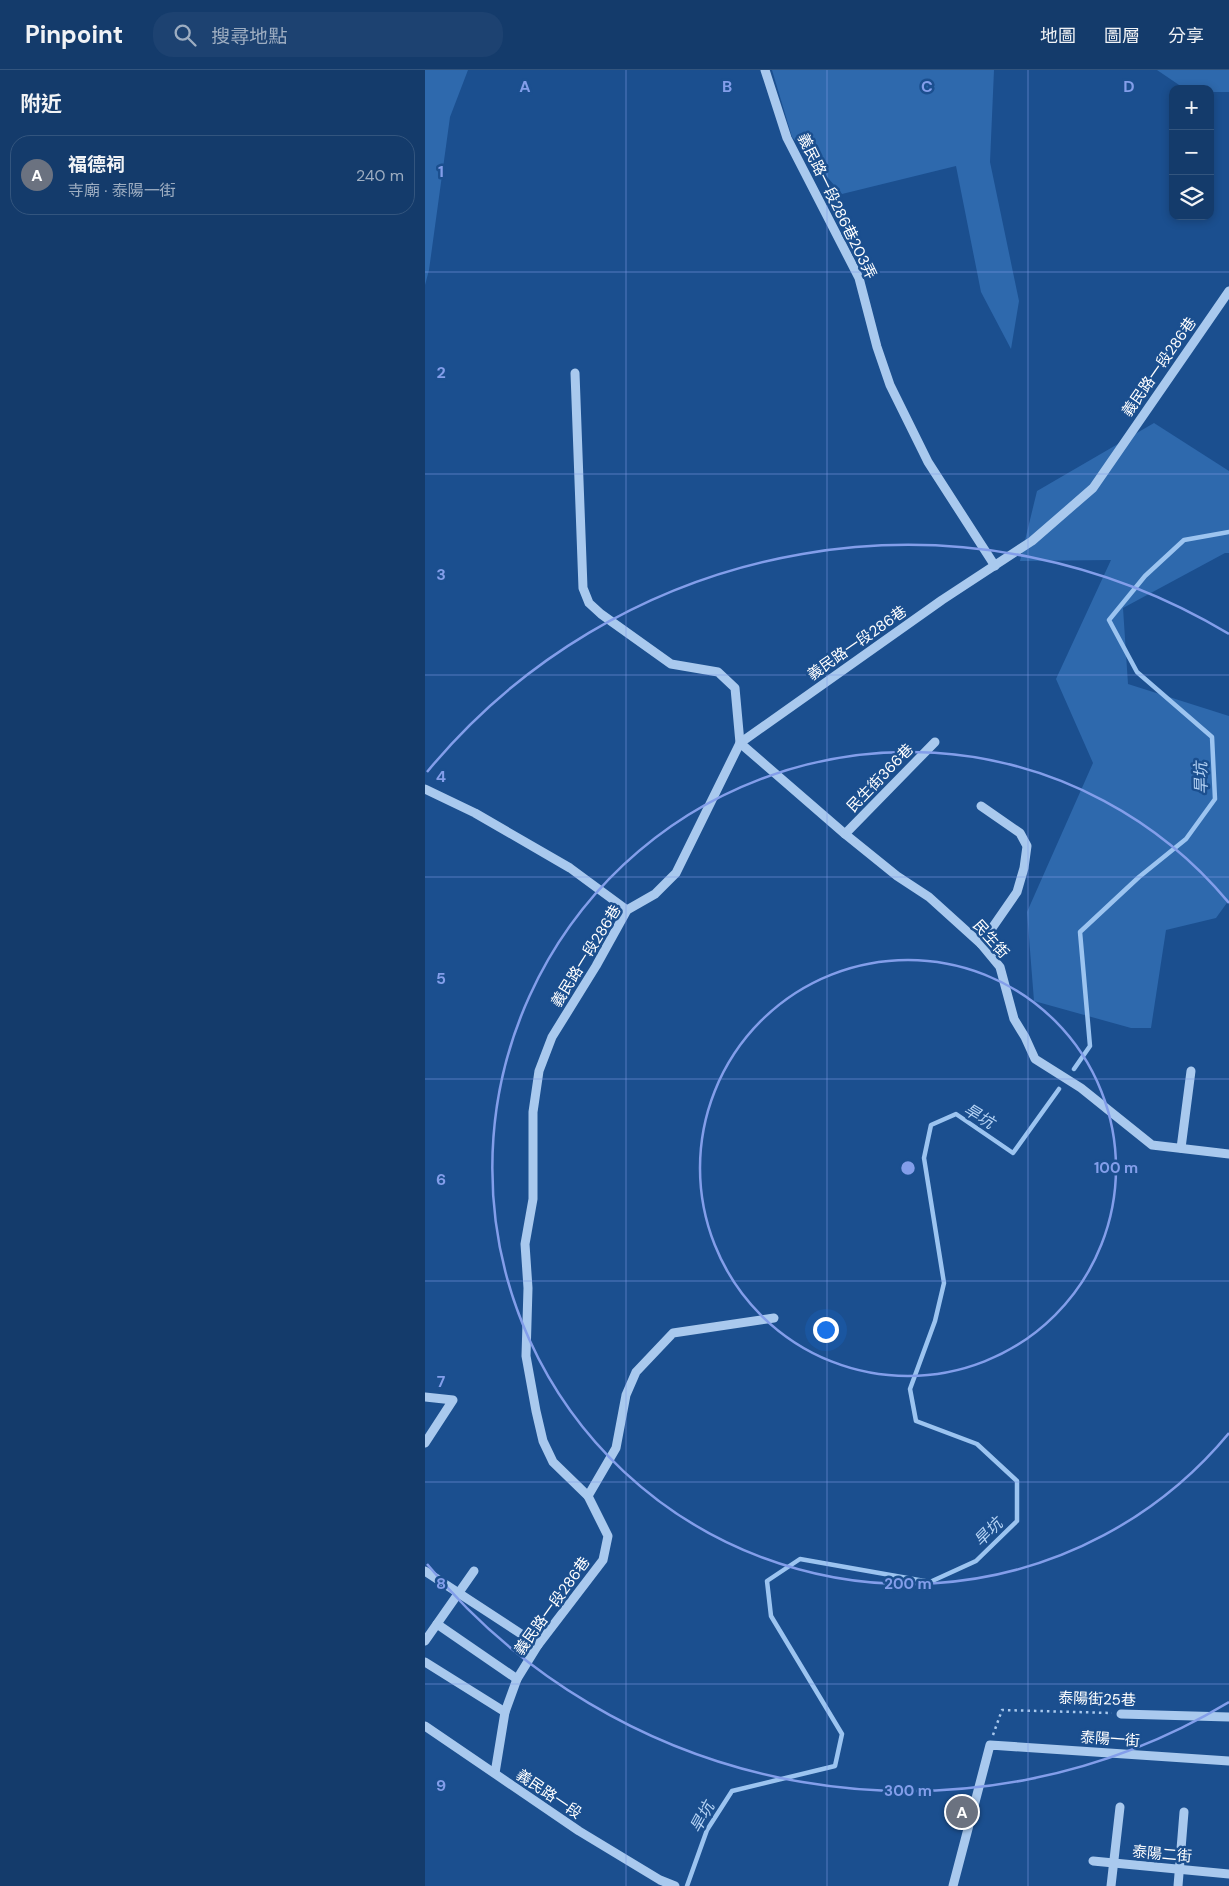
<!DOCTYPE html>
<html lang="zh-TW">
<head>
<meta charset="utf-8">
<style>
  :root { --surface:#143b6b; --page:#1d4271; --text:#f1f3f6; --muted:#9dadc1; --line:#33557e; --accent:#8bbbb9 }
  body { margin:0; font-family:"DM Sans","Noto Sans TC",sans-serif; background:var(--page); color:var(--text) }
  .controls { position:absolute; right:15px; top:15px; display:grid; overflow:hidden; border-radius:10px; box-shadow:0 2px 8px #0003 }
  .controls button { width:45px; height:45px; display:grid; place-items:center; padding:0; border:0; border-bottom:1px solid var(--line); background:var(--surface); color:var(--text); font:25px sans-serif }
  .you { position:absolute; left:400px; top:1259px; width:18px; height:18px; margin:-12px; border:4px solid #fff; border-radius:50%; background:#1a73e8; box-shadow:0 0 0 8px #1a73e833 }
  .badge { display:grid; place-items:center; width:32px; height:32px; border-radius:50%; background:var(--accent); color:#fff; font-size:16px; font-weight:700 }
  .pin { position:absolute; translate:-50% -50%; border:2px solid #fff; box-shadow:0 1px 5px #0006 }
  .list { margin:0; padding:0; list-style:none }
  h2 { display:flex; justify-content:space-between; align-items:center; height:65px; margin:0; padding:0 20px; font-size:21px }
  h2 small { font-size:16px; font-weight:400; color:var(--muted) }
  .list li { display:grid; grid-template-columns:32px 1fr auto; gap:15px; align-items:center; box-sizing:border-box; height:80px; margin:0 10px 10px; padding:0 10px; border:1px solid var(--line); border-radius:20px }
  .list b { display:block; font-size:19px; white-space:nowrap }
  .list p { margin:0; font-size:16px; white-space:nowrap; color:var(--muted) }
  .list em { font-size:16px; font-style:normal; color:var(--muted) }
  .icon { flex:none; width:28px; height:28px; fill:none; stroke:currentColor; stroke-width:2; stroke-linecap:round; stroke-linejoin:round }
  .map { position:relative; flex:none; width:804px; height:1816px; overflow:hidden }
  header { display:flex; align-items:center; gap:30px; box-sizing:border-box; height:70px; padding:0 25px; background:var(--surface); border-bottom:1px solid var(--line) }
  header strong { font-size:24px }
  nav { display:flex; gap:28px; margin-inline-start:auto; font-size:18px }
  .search { width:350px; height:45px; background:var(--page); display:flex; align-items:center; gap:12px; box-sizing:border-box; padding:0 18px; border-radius:20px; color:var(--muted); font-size:19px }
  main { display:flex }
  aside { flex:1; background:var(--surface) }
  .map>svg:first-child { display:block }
</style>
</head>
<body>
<header>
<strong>Pinpoint</strong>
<div class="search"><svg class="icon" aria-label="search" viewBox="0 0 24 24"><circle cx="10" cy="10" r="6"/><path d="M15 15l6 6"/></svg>搜尋地點</div>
<nav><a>地圖</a><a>圖層</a><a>分享</a></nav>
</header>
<main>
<aside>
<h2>附近<small></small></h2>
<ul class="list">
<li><span class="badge" style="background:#6b7280">A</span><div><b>福德祠</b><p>寺廟 · 泰陽一街</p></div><em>240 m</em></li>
</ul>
</aside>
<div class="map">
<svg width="804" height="1816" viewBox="0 0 804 1816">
  <rect width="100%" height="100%" fill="#1b4f8f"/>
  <g fill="#2e69ad">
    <polygon points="0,0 43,0 25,47 4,200 0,215"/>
    <polygon points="347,0 569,0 565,92 594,231 586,279 556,222 531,96 417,124 367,67"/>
    <polygon points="732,0 804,0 804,22 785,22 785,19 760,19"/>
    <polygon points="729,353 804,401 804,483 800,483 698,538 703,614 804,646 804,830 791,848 741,860 726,958 706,958 609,931 602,842 668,693 631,609 686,490 595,491 612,421"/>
  </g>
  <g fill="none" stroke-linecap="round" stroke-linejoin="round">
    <g stroke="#9cc4f0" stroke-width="4.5">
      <polyline points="649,999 665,976 655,862 714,807 761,769 790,729 787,667 712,602 684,550 720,506 759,470 804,462"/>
      <polyline points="262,1816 282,1760 307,1721 410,1696 417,1664 346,1546 342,1511 375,1489 505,1512 551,1491 592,1451 592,1411 552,1374 491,1351 485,1319 510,1251 519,1213 499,1088 506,1055 531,1044 588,1083 634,1019"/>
    </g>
    <polyline stroke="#a9c9ee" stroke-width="2.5" stroke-dasharray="2.5 4" stroke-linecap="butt" points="568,1665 577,1640 687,1643"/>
    <g stroke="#a9c9ee" stroke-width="9">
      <polyline points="340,0 362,68 434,208 452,277 465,315 503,392 570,496"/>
      <polyline points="150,303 158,518 164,533 176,544 246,594 293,602 310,618 315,673 420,764 472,806 504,827 556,874 575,897 589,949 600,967 610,989 656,1018 727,1075 804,1084"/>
      <polyline points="0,719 50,743 145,798 202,840"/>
      <polyline points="556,736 595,763 602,776 599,798 592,822 556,874"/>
      <polyline points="420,764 510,672"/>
      <polyline points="756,1078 766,1001"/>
      <polyline points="0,1327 28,1330 0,1373"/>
      <polyline points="163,1426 191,1378 201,1325 211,1302 248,1263 349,1248"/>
      <polyline points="0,1501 113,1575"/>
      <polyline points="12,1554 92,1609"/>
      <polyline points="0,1571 49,1501"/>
      <polyline points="0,1592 80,1642"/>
      <polyline points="696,1644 804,1647"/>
      <polyline points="0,1656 154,1761 235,1810 250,1816"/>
      <polyline points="70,1703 80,1642 92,1609 113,1575 178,1490 183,1466 163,1426 128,1392 118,1371 111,1341 101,1286 103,1218 100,1174 108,1129 108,1042 114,1001 127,967 171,896 202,840 230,824 251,803 315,673 517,530 607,471 668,418 804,221"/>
      <polyline points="668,1791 804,1804"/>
      <polyline points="528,1816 565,1675 804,1691"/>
      <polyline points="686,1816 695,1737"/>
      <polyline points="753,1816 759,1742"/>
    </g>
  </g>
  <path fill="none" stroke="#839eea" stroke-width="1" stroke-opacity="0.55" d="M 201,0 L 201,1816M 402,0 L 402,1816M 603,0 L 603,1816M 0,202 L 804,202M 0,404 L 804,404M 0,605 L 804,605M 0,807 L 804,807M 0,1009 L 804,1009M 0,1211 L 804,1211M 0,1412 L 804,1412M 0,1614 L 804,1614"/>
  <g fill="none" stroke="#839eea" stroke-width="2.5">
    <circle cx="483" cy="1098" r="208"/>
    <path d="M804 1363A416 416 0 1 1 804 833"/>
    <path d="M804 1632A623 623 0 0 1 2 1494M2 702A623 623 0 0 1 804 564"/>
  </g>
  <g text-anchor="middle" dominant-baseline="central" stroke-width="5" stroke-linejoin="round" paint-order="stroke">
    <g font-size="15" fill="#fff" stroke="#1b4f8f">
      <text transform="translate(412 136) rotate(64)">義民路一段286巷203弄</text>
      <text transform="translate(734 297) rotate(-55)">義民路一段286巷</text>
      <text transform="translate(432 573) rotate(-35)">義民路一段286巷</text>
      <text transform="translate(455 708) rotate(-46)">民生街366巷</text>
      <text transform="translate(566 869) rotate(48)">民生街</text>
      <text transform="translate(161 886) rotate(-58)">義民路一段286巷</text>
      <text transform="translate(127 1536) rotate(-54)">義民路一段286巷</text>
      <text transform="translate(672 1629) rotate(2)">泰陽街25巷</text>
      <text transform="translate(685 1669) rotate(4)">泰陽一街</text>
      <text transform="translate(124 1724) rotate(34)">義民路一段</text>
      <text transform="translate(737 1784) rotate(5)">泰陽二街</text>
    </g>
    <g font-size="16" font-style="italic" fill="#b5d3f5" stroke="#1b4f8f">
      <text transform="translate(776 708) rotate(-91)">旱坑</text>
      <text transform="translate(554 1046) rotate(31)">旱坑</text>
      <text transform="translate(563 1462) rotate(-45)">旱坑</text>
      <text transform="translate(277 1747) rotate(-61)">旱坑</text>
    </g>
  </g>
  <g font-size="16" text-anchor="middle" font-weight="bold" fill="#839eea" stroke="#1b4f8f" stroke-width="5" stroke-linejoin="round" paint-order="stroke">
    <text x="100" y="22">A</text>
    <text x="302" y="22">B</text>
    <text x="502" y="22">C</text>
    <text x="704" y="22">D</text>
    <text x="16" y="107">1</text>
    <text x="16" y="308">2</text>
    <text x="16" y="510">3</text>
    <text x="16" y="712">4</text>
    <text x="16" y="914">5</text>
    <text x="16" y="1115">6</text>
    <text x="16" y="1317">7</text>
    <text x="16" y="1519">8</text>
    <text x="16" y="1721">9</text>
  </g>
  <circle cx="483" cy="1098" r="8" fill="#839eea" stroke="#1b4f8f" stroke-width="2.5"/>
  <g font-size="15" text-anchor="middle" font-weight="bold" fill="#839eea" stroke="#1b4f8f" stroke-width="5" stroke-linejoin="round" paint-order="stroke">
    <text x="691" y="1103">100 m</text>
    <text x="483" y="1519">200 m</text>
    <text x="483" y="1726">300 m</text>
  </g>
</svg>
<div class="controls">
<button>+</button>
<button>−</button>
<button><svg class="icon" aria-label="layers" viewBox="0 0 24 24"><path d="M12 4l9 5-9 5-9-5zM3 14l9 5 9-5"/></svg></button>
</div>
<div class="you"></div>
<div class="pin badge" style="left:537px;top:1742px;background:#6b7280">A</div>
</div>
</main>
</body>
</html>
